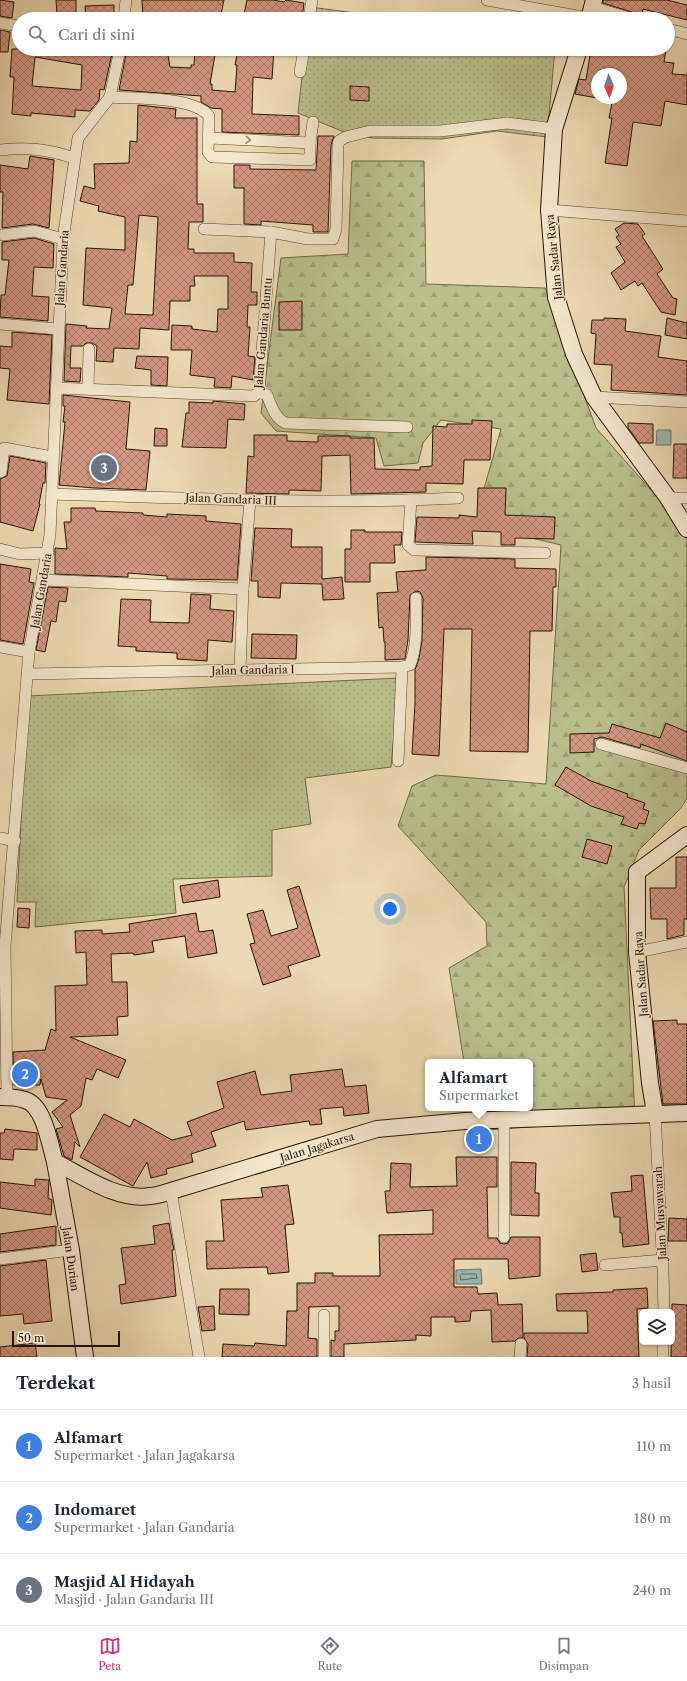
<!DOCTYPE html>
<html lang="id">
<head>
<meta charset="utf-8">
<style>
  :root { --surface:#fff; --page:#f6f6f7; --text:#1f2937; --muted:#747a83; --line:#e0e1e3; --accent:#db2777 }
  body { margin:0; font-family:"Libre Caslon Text",serif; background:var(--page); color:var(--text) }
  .controls { position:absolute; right:12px; bottom:12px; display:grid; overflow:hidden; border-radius:6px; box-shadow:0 1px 3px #0004 }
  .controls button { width:36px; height:36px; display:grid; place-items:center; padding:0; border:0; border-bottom:1px solid var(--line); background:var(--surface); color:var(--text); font:20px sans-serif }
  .compass { position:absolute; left:591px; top:68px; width:36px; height:36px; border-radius:50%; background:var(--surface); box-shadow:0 1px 3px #0004; rotate:178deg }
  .scale { position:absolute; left:12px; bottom:10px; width:108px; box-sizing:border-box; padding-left:4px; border:2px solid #281504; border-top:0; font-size:11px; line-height:14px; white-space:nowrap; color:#281504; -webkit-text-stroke:3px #f3e7cd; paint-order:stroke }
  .you { position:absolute; left:390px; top:909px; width:14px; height:14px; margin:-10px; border:3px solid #fff; border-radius:50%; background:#1a73e8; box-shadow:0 0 0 6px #1a73e833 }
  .badge { display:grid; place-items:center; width:26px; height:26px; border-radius:50%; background:var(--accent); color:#fff; font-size:13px; font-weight:700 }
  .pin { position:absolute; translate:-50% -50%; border:2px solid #fff; box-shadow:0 1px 4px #0006 }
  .popup { position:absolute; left:425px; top:1059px; width:108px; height:52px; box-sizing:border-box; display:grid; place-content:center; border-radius:6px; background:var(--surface); filter:drop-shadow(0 1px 3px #0005); font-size:13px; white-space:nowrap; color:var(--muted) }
  .popup b { font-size:15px; color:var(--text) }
  .popup::after { content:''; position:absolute; left:50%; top:100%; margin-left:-8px; border:8px solid transparent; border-top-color:var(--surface) }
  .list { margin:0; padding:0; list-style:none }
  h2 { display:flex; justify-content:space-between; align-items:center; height:52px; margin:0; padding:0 16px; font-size:17px }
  h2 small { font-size:13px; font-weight:400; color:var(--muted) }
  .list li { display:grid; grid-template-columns:26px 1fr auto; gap:12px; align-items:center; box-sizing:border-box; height:72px; padding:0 16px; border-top:1px solid var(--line) }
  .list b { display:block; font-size:15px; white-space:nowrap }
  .list p { margin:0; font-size:13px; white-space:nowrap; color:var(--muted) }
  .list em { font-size:13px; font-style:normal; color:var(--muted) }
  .icon { flex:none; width:22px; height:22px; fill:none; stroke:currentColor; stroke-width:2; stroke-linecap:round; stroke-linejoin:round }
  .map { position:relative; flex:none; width:687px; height:1357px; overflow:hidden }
  .search { position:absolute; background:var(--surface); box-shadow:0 1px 3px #0004; left:12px; right:12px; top:12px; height:44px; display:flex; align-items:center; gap:10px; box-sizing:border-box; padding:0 14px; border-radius:22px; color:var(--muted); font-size:15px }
  .sheet { height:268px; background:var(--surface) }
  nav { display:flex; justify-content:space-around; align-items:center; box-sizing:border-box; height:56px; border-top:1px solid var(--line); background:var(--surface); font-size:11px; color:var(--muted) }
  nav a { display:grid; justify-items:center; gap:2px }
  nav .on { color:var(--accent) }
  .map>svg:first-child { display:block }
</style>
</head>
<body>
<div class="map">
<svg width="687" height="1357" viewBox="0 0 687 1357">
  <defs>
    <pattern id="grass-dots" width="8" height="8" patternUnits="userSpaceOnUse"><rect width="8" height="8" fill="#b9bf8b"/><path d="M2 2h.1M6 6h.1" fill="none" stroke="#9fa376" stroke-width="1.8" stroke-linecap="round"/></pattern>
    <pattern id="forest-firs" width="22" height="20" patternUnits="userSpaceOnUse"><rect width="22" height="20" fill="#b9bf8b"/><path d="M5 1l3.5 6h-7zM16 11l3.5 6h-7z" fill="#9fa376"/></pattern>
    <pattern id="water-ripples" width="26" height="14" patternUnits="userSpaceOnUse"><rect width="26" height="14" fill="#99bab2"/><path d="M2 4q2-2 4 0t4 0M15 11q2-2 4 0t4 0" fill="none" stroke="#849f97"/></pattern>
    <pattern id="building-cross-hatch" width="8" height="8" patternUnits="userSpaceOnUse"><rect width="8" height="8" fill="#d49782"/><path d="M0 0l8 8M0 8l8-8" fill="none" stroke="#ac7a68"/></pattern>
  </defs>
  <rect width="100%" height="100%" fill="#ecdab2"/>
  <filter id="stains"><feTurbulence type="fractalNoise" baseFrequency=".005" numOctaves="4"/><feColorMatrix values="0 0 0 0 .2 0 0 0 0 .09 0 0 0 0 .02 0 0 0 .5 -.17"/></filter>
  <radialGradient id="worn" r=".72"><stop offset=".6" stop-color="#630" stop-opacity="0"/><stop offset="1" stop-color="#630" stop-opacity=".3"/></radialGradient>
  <g fill="url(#grass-dots)" stroke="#706a48">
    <polygon points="310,7 401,19 309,19"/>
    <polygon points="305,49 555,49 547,137 497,131 442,139 372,138 349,134 298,113"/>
    <polygon points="399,678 391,767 305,778 311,824 272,830 272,876 173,879 176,913 35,927 36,902 17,902 27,696"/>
  </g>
  <polygon fill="url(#forest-firs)" stroke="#706a48" points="352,161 424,161 426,284 545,288 596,428 658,498 687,539 687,799 680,809 639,850 624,887 635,1119 475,1131 471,1108 530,1108 530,1062 464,1062 449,968 487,946 486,922 398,826 412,786 436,775 546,784 561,545 502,531 481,499 501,429 441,420 423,443 418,463 384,466 376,438 276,431 261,413 281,258 348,254"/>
  <g fill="url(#water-ripples)" stroke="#6c786c">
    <polygon points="657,430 671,430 671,445 656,445"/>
    <polygon points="481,1269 482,1284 456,1284 456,1270"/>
  </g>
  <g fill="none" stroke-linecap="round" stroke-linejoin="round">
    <polygon stroke="#60685b" stroke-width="1" points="462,1274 476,1274 477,1278 461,1280 460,1276"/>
  </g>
  <g fill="url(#building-cross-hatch)" stroke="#281504" fill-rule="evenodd">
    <polygon points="0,0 14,2 12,18 0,16"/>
    <polygon points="56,0 76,0 76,14 57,15"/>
    <polygon points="142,0 224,0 220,19 143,19"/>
    <polygon points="247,0 273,0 284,2 286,0 304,3 302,19 243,19"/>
    <polygon points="603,0 667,0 687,5 687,20 643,9 642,15 638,14 603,3"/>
    <polygon points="114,5 114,19 86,19 85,6"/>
    <polygon points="0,30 10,32 8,52 0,52"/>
    <path d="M 12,49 L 113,49 L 104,90 L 100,89 L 99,100 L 90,111 L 75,110 L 75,117 L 31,113 L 31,116 L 12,114 L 14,77 L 10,77 ZM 35,57 L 82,65 L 81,90 L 32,86 Z"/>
    <polygon points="127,49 167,49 170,67 191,68 191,65 194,65 195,49 216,49 210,84 212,84 212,90 235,92 237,65 235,65 238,49 274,49 272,79 253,77 252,114 299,116 299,135 222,132 222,109 211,108 201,102 201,96 119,90"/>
    <polygon points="591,49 627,49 651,52 652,49 666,49 664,62 674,63 672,74 687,75 687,105 665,101 661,126 633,122 627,166 605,163 612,118 609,118 613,98 621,98 621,74 597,74 597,98 575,94 579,79 586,80"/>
    <polygon points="350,86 369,87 369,101 350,100"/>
    <path d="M 138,105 L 176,109 L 175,118 L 197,118 L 197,204 L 203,204 L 203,222 L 189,222 L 188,249 L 194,249 L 194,253 L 234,253 L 234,262 L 252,263 L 251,292 L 257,292 L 257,305 L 248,305 L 247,327 L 250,327 L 248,356 L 255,357 L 253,380 L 232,376 L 231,388 L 214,387 L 215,378 L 190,375 L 192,350 L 171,350 L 172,325 L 192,326 L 192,329 L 217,332 L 218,309 L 228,309 L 228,276 L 194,276 L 195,286 L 190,286 L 190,301 L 170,301 L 169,330 L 140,328 L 139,349 L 114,348 L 113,362 L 96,361 L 97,346 L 92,343 L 86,343 L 83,346 L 71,346 L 70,368 L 81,368 L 80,382 L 64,381 L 66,324 L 87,326 L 86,328 L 109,329 L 112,308 L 83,305 L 86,248 L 125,250 L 125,217 L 98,211 L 99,206 L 80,201 L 84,186 L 95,189 L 94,164 L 129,163 L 130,141 L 137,142 ZM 139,215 L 158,217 L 153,315 L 125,314 L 128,285 L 133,285 Z"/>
    <polygon points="318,136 334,136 331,145 328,232 313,232 313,225 261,221 261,225 244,224 244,188 234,188 234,165 250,165 250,169 316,170"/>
    <polygon points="30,156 54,160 49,228 33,224 2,228 3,192 0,192 0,165 28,169"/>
    <polygon points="624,223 638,224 645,234 642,236 663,269 657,274 673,298 677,299 675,315 661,312 642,283 638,286 635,281 621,290 611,273 625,262 616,247 621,244 616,237 619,235 615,229"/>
    <polygon points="34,238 54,244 53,268 34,267 32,296 49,297 48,321 0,317 1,295 5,295 9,260 2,260 2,242"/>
    <polygon points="302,301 302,330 279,330 279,302"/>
    <polygon points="604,318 626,319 625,331 661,336 658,357 687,361 687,395 611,390 612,365 594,364 596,334 591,333 592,320 604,320"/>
    <polygon points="667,318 687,323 687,339 665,335"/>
    <polygon points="12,332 52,335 49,404 7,400 10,369 0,368 0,346 12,347"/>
    <polygon points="137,356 168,357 167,386 151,385 151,370 135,368"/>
    <polygon points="63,395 130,402 126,449 150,451 146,490 94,488 59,485 65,422 63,422 65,406 63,406"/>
    <polygon points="213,401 245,404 244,420 228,419 226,448 182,447 186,413 189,413 189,402 213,403"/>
    <polygon points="472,420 492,421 490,460 464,460 463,484 426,483 426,492 351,494 350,455 322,456 321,491 289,490 289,494 246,493 248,456 254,457 254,435 287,435 287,441 318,442 318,436 350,436 350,438 374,438 375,469 420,470 420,467 432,466 433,426 447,427 447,424 472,424"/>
    <polygon points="628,423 653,424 653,443 639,443 628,428"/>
    <polygon points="155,428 167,429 167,446 154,446"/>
    <polygon points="674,444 687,444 687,478 673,478"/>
    <polygon points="10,456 46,463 45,483 43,483 39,504 40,504 33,531 0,522 0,479 7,476"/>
    <polygon points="478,488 506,488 505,515 555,517 554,539 515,538 515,545 501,545 501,532 472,531 473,544 415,542 417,517 459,518 459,515 477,517"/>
    <polygon points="71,508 95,508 96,511 143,513 143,515 167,517 167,514 206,516 206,521 241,524 237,580 167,579 167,576 128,573 128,577 55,574 55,548 67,549 64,522 71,522"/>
    <polygon points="255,528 292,529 291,547 322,547 322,579 342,577 344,599 323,600 322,584 281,583 280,598 258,597 258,581 251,581"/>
    <polygon points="351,530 365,530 365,532 402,532 401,545 394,545 395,563 370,563 370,582 345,582 345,549 351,549"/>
    <polygon points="426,557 515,559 515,568 556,569 556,587 553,587 552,631 530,631 528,752 470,751 472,629 444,629 439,756 412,754 415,703 415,670 419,658 422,641 423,598 420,592 416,591 410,595 408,640 405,659 385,660 385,642 384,642 383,627 379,628 377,593 398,592 396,572 426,570"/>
    <polygon points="0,564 31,569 29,582 34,583 23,644 0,640"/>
    <polygon points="48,587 68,588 66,602 59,601 56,622 51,621 45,652 36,650"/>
    <polygon points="191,594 211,595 210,609 234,611 232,642 208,640 207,661 177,659 177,653 136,651 136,647 118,646 121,599 151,600 150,622 189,623"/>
    <polygon points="252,634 297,635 296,659 251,658"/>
    <polygon points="666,723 687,732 687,761 641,744 640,748 602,737 594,739 594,752 570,753 570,734 609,733 612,724 660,738"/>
    <polygon points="566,767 591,781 628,794 627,797 645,803 643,809 649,811 645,824 639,823 637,829 621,824 624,817 591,806 555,785"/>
    <polygon points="587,839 612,846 607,864 582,857"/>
    <polygon points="676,857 687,857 687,919 684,919 684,935 667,939 667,919 651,919 650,888 676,888"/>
    <polygon points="218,880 220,897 183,903 180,886"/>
    <polygon points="299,886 320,956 288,966 291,976 263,985 250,944 255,943 247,914 263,910 271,936 298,928 287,890"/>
    <polygon points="18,908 30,909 29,928 17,927"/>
    <polygon points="196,913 199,932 213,930 217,953 188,958 185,936 152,941 154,952 134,955 133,953 111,954 112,982 127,982 128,1016 117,1017 118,1035 70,1037 126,1060 118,1078 97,1069 92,1080 86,1078 81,1106 70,1115 80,1147 75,1142 72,1160 64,1156 56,1129 63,1127 52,1112 67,1100 46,1097 41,1079 40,1085 14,1085 13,1052 45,1050 51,1029 56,1031 55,986 87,985 86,952 76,953 75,931 102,930 102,934 130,932 129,924"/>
    <polygon points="677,1020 677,1024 687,1024 687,1104 663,1104 653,1021"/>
    <polygon points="342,1069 345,1087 366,1085 369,1113 344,1116 343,1107 320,1109 322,1124 310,1125 309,1121 246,1130 244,1121 211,1132 216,1146 191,1154 193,1162 166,1169 167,1174 151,1178 147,1162 133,1186 80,1157 104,1114 130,1127 134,1119 172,1140 192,1135 187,1122 224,1108 217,1082 255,1071 261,1095 292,1091 290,1075"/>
    <polygon points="5,1129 37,1133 37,1150 14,1149 13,1160 0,1159 0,1133 4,1133"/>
    <polygon points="456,1157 497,1157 497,1187 487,1187 488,1238 497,1238 500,1243 504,1244 508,1243 511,1237 540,1237 540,1276 509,1279 508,1259 454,1259 454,1287 477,1287 478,1294 497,1293 498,1305 522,1304 523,1338 518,1338 515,1341 492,1342 491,1310 471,1311 470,1321 455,1322 455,1317 431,1317 431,1336 416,1335 416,1340 344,1344 344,1357 331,1357 331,1340 335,1341 335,1331 339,1331 339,1306 309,1307 308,1338 317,1339 317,1357 222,1357 223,1344 254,1346 255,1343 286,1346 287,1311 297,1311 297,1283 315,1283 315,1273 333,1273 333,1276 380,1276 379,1235 433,1234 433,1210 387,1213 385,1191 390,1191 391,1163 411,1164 410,1187 457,1186"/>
    <polygon points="511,1162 536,1163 535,1193 539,1193 539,1216 511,1215"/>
    <polygon points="643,1175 649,1244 623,1247 622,1233 620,1233 620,1217 614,1217 611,1193 632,1191 631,1176"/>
    <polygon points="35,1179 49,1180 48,1198 52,1200 51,1215 0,1208 0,1182 35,1186"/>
    <polygon points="288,1185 294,1224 285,1225 289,1272 268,1274 267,1267 207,1269 206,1241 224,1241 221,1200 263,1197 261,1188"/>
    <polygon points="669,1218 687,1219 687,1241 668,1241"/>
    <polygon points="169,1223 174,1250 172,1250 176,1296 121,1304 119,1285 126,1284 121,1248 155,1244 153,1226"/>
    <polygon points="56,1226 56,1245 0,1252 0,1234"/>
    <polygon points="596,1253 598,1270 582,1272 580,1255"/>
    <polygon points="46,1260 52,1321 24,1324 23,1314 0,1316 0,1266"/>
    <polygon points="647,1288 648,1308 637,1309 639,1357 527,1357 528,1344 524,1338 524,1333 588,1333 587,1311 557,1311 556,1294 613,1292 613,1290"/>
    <polygon points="220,1289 249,1289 249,1315 219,1314"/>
    <polygon points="672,1304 687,1305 687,1357 671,1357"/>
    <polygon points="214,1306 215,1330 202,1331 198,1307"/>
    <polygon points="35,1343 37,1357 0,1357 0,1347"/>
  </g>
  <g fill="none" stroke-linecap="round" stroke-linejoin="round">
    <defs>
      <g id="street">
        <polyline points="487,0 589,18"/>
        <polyline points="592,7 633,19"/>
        <polyline points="124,19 126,0"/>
        <polyline points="309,19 312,0"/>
        <polyline points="0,23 19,26"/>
        <polyline points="668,29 687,34"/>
        <polyline points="300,72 304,49"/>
        <path d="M 110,97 C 135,99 193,96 209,116 L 208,152 L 212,157 L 310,160 L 310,143 L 313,122"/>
        <polyline points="209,138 310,143"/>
        <path d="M 0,150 C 28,147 47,149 74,158"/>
        <polyline points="549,210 687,221"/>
        <polyline points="204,229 271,232 308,239 333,239 336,229 338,145 339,141 346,137 370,131 440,131 507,123 554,129"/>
        <polyline points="3,235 34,231 63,239"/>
        <polyline points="0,324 58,329"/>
        <polyline points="56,388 254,396 259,392 271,232"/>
        <polyline points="88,389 89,349"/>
        <path d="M 259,392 L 267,395 C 271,405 275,419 286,423 L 407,427"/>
        <polyline points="594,397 687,402"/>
        <polyline points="1,472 4,448 52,457"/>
        <path d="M 52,494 C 187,498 323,505 458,498"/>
        <polyline points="668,498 687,498"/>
        <polyline points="411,500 408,545 414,550 545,553"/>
        <polyline points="0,549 20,554 48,553"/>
        <polyline points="43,580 243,589"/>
        <polyline points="0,647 29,652"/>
        <polyline points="240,670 243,589 250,500"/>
        <path d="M 28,674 L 402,667 L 410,665 C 418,644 416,620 416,598"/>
        <polyline points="601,744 687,768"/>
        <polyline points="398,761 402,667"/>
        <polyline points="0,838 15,841"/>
        <polyline points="637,952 687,942"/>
        <polyline points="7,1097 5,946 29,652 50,535 63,239 78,138 110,97 120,49"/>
        <polyline points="655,1113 663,1271 664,1312"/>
        <polyline points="504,1120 504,1237"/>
        <polyline points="171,1191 199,1357"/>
        <polyline points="0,1259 71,1250"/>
        <polyline points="605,1265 663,1260"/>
        <polyline points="324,1357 324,1315"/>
        <polyline points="520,1357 521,1344"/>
        <polyline points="663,1357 663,1342"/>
      </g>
      <g id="secondary">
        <polyline points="589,19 594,0"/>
        <polyline points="579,49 554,129 549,210 556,297 574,354 594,397 668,498 687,529"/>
        <path d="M 0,1097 C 8,1097 17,1097 25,1100 C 44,1105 50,1145 55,1162 C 83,1176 117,1201 150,1196 C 157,1196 164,1193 171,1191 L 377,1129 L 465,1121 L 687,1113"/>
        <polyline points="655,1113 650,1083 637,952 637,872 687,835"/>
        <polyline points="55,1162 71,1250 85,1357"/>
      </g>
    </defs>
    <use href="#street" stroke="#594630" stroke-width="12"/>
    <use href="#secondary" stroke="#281504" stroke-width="18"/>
    <use href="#street" stroke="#f3e7cd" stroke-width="11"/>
    <use href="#secondary" stroke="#f3e7cd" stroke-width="16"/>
  </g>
  <defs><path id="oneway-chevron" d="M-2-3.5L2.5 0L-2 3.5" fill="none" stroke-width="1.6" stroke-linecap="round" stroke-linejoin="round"/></defs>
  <use stroke="#988873" href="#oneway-chevron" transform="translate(248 140) rotate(3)"/>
  <g text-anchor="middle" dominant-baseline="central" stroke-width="3" stroke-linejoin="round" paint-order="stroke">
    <g font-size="11" fill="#281504" stroke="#f3e7cd">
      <text transform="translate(554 257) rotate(-96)">Jalan Sadar Raya</text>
      <text transform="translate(62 268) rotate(-86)">Jalan Gandaria</text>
      <text transform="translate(263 333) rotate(-85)">Jalan Gandaria Buntu</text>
      <text transform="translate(231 499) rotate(2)">Jalan Gandaria III</text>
      <text transform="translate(41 591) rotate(-80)">Jalan Gandaria</text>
      <text transform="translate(253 670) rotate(-1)">Jalan Gandaria I</text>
      <text transform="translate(641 974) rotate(-94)">Jalan Sadar Raya</text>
      <text transform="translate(317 1147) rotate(-17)">Jalan Jagakarsa</text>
      <text transform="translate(660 1213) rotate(-93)">Jalan Musyawarah</text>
      <text transform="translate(71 1259) rotate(82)">Jalan Durian</text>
    </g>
  </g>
  <rect width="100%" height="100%" filter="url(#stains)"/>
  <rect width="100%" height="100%" fill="url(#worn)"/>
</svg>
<div class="controls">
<button><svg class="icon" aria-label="layers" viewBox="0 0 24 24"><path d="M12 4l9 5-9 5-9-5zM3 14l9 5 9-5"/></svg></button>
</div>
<svg class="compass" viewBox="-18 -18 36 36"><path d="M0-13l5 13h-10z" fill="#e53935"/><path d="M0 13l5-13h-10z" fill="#747a83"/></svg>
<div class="scale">50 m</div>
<div class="you"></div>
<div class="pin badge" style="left:479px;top:1139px;background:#3f7fe0">1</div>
<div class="popup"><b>Alfamart</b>Supermarket</div>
<div class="pin badge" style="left:25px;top:1074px;background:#3f7fe0">2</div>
<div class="pin badge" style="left:104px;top:468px;background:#6b7280">3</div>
<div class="search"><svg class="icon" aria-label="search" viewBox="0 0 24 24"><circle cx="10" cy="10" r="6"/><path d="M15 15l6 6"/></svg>Cari di sini</div>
</div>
<section class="sheet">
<h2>Terdekat<small>3 hasil</small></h2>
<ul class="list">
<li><span class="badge" style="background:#3f7fe0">1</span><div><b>Alfamart</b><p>Supermarket · Jalan Jagakarsa</p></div><em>110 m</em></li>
<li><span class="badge" style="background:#3f7fe0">2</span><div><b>Indomaret</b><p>Supermarket · Jalan Gandaria</p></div><em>180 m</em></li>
<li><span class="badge" style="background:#6b7280">3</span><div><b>Masjid Al Hidayah</b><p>Masjid · Jalan Gandaria III</p></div><em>240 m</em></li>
</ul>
</section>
<nav>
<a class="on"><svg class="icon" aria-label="map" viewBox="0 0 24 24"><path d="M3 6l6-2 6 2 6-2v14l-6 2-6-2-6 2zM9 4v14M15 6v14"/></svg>Peta</a>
<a><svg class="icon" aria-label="directions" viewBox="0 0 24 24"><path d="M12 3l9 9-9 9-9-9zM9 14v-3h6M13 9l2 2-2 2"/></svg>Rute</a>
<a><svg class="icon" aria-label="saved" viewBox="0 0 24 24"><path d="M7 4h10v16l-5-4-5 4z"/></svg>Disimpan</a>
</nav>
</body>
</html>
